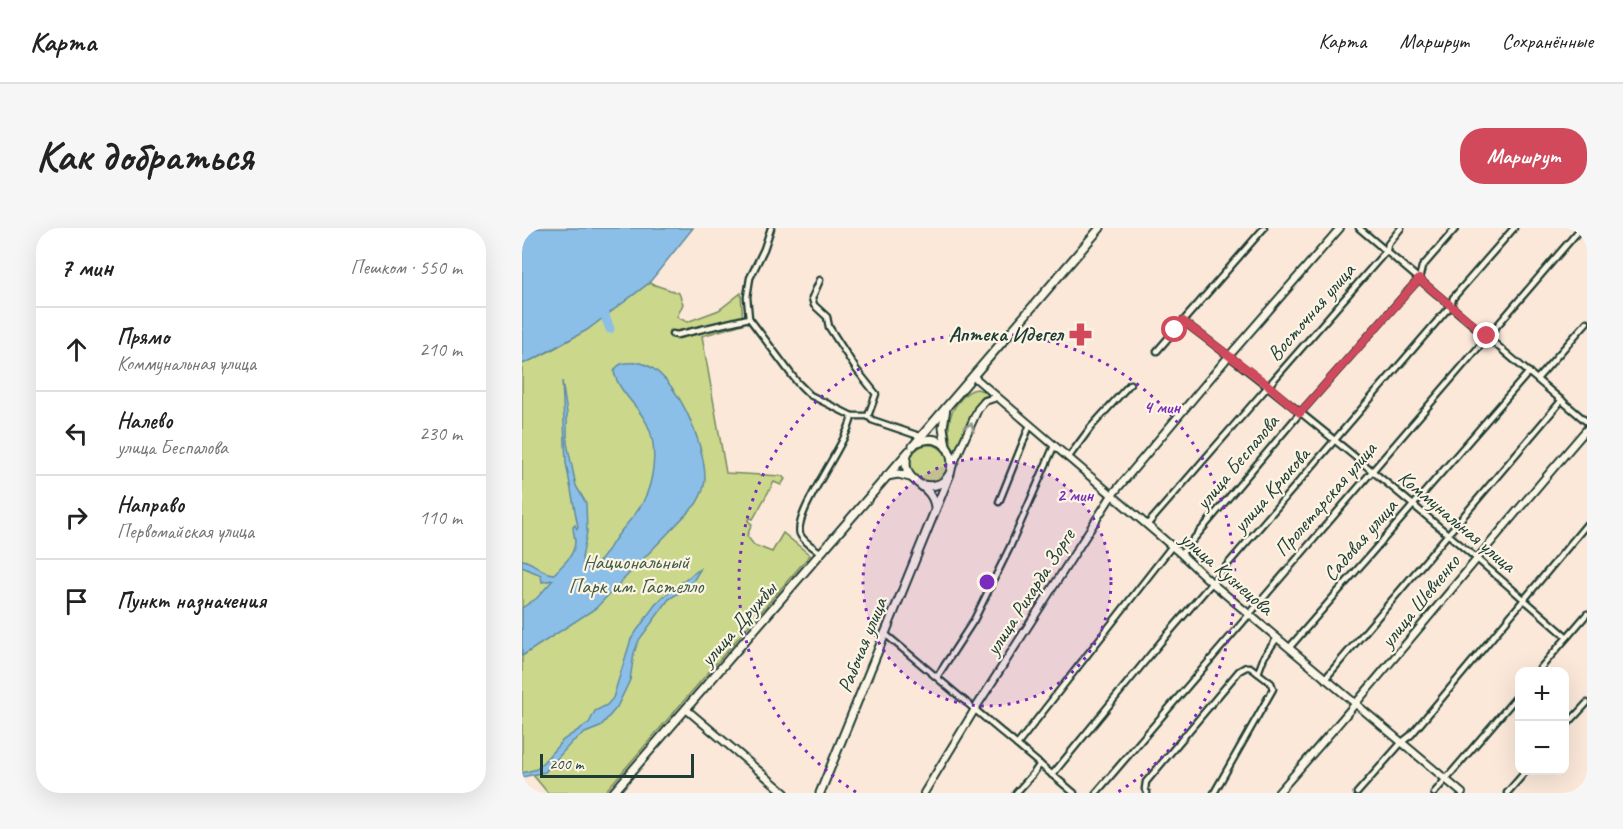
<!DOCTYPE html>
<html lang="ru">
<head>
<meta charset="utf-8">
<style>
  :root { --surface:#fff; --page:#f6f6f6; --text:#222; --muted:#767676; --line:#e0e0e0; --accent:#d1495b }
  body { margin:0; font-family:Caveat,sans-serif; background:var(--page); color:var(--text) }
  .controls { position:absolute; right:18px; bottom:18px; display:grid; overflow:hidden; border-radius:12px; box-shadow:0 6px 24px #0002 }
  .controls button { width:54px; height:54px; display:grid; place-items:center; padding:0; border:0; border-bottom:2px solid var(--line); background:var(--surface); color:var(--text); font:30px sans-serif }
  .scale { position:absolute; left:18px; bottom:15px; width:154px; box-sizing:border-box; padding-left:6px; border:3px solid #1f3d34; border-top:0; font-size:16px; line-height:21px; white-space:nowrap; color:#1f3d34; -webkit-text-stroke:4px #fcf5e5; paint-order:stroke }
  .stop { position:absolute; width:18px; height:18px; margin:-14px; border:4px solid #d1495b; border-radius:50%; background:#fff }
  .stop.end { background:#d1495b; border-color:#fff; box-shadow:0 2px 6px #0008 }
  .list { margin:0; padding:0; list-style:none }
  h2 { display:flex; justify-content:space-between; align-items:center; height:78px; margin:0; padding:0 24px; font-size:26px }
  h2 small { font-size:20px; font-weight:400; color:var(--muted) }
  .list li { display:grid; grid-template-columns:39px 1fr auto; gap:18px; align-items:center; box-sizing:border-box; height:84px; padding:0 24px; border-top:2px solid var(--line) }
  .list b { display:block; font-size:22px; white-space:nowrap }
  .list p { margin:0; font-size:20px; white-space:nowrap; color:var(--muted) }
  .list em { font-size:20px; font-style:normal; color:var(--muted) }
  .icon { flex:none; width:33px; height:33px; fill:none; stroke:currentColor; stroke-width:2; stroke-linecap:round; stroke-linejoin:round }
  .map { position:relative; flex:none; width:1065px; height:565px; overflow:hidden; border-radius:24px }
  header { display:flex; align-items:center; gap:36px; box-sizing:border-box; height:84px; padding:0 30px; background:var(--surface); border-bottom:2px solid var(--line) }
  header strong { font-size:28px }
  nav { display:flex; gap:33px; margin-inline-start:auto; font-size:21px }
  .intro { display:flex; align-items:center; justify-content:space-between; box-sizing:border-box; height:144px; padding:0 36px }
  h1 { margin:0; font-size:42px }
  .button { padding:15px 27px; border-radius:24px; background:var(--accent); color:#fff; font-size:21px; font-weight:700 }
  main { display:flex; gap:36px; padding:0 36px }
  aside { flex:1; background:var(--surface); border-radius:24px; box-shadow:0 6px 24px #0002 }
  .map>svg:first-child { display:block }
</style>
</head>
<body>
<header>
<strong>Карта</strong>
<nav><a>Карта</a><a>Маршрут</a><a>Сохранённые</a></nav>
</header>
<div class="intro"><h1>Как добраться</h1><a class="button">Маршрут</a></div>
<main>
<aside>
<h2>7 мин<small>Пешком · 550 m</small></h2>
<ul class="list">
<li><svg class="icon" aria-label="ahead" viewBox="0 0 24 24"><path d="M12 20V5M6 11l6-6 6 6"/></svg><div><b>Прямо</b><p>Коммунальная улица</p></div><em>210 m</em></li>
<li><svg class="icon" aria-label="left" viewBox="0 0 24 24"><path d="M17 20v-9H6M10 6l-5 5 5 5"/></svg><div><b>Налево</b><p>улица Беспалова</p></div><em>230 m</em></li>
<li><svg class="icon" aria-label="right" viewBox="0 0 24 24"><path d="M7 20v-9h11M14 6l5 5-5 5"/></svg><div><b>Направо</b><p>Первомайская улица</p></div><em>110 m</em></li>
<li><svg class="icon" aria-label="arrive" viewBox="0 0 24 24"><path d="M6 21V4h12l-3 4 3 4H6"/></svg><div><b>Пункт назначения</b></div></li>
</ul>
</aside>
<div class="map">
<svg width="1065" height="565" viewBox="0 0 1065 565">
  <rect width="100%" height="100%" fill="#fbe8d9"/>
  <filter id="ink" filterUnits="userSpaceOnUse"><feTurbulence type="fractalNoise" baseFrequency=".0167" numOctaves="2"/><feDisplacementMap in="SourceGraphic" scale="12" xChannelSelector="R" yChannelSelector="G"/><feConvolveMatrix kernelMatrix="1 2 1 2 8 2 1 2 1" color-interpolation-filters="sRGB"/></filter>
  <g filter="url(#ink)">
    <g fill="#cbd78a" stroke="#758a5f" stroke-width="1.5">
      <path d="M 127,55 L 157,65 L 161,76 L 155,89 L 165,94 L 197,82 L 219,65 L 221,96 L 180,108 L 204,245 L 260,248 L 263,251 L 259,257 L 252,254 L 231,291 L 228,290 L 226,293 L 230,296 L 225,308 L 232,317 L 250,324 L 261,305 L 288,327 L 82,565 L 26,565 L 11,547 L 14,546 L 0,547 L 0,136 C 47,117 87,85 127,55 Z"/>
      <path d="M 455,161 L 470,166 L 461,169 L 457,173 L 433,226 C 425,206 423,188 439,171 C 444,166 447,162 455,161 Z"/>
      <circle cx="407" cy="236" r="19"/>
    </g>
    <g fill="#8cbfe8" stroke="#608ba0" stroke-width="1.5">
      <polygon points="0,0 171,0 127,55 65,102 14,130 0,136"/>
      <path d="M 119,135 C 154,144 183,216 183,250 C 183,260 179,268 174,276 L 74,380 L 0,428 L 0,380 L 15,370 L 31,352 L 20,354 L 19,347 L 0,339 L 0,332 C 12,333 19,346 32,346 C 40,337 52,329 53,314 C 53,309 51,304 51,299 L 53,297 L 55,301 L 56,299 L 44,235 L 40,153 L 45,185 L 45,215 L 54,258 L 64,275 L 65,304 L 60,330 L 62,339 L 67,341 C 82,334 86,320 96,307 C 104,296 115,286 121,274 C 132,253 136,220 126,198 C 118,179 97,165 92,144 C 96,132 109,135 119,135 Z"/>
      <polygon points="179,340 168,358 147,371 117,412 112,425 108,452 95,479 78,499 63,505 50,514 23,544 0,549 0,545 15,541 41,512 67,495 73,483 85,477 91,470 109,411 133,377 142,368"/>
    </g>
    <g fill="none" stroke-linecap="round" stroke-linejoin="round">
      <polyline stroke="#8cbfe8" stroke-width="9" points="81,76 84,91 88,101"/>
      <defs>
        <g id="minor">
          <polyline points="249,0 242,21 228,50 225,69 227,90 275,154 288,167 330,188 346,188"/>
          <polyline points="837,0 1065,194"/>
          <polyline points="298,52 290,70 292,77 305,89 307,99 334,141 354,166 346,188"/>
          <path d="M 661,93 C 793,193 921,300 1045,409"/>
          <polyline points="150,106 155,107 227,90"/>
          <polyline points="635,123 742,0"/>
          <polyline points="1015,151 1065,94"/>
          <polyline points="346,188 350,192 400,209"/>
          <polyline points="546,230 569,199 608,156"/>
          <polyline points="477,274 508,197"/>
          <polyline points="625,297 865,22 866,16 879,0"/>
          <path d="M 299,325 C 293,320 281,314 278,306 C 271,285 326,215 330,188"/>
          <polyline points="659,326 778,185 887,62 897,51 900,39 934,0"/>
          <polyline points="362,405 552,565"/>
          <polyline points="767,420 1007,144"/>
          <polyline points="1016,443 1065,386"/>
          <polyline points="736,445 742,429 755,410"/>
          <polyline points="415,449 452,392 488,319 532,218"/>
          <polyline points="803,451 1040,172"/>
          <polyline points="1042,500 1065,475"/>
          <polyline points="495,517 650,318"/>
          <polyline points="530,547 638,415 923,84 929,78 931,70 992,0"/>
          <polyline points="494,565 511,546 518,536"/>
          <polyline points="574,565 1059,0"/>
          <polyline points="625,565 623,561 624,554 717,443 724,439 728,439 749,455 751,461 692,565"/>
          <polyline points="835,565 880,514 889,507 1065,296"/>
          <polyline points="912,565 998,465"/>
          <polyline points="985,565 1005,542"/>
        </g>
        <g id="tertiary">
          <polyline points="451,148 659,326 691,356 940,565"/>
          <polyline points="430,239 456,181 463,173 475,169"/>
          <polyline points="164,481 263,565"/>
          <polyline points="402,565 453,481 590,267 707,128 818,0"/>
          <path d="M 756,565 C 862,446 961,321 1065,201"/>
        </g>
        <g id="secondary">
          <polyline points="424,180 421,199 424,219"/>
          <path d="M 396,214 C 436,197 444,265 401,257"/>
          <polyline points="391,218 578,0"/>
          <path d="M 385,227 C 378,257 410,253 413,279"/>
          <polyline points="365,248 376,246 388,249"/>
          <polyline points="91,565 387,223"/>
          <polyline points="298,565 428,246"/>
        </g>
      </defs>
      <use href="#minor" stroke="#1f3d34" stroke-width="9"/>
      <use href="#tertiary" stroke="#1f3d34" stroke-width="10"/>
      <use href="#secondary" stroke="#1f3d34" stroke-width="11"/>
      <use href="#minor" stroke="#fcf5e5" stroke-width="4.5"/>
      <use href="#tertiary" stroke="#fcf5e5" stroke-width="6"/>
      <use href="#secondary" stroke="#fcf5e5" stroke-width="7"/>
    </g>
    <defs><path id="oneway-chevron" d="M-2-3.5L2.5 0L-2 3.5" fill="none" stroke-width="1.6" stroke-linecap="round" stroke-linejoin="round" transform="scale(1.5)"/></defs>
    <use stroke="#8e998c" href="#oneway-chevron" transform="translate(448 199) rotate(-66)"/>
  </g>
  <g fill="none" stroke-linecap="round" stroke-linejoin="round" filter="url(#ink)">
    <polyline stroke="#d1495b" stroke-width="8" points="653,102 661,93 746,157 778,185 897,51 965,108"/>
  </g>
  <circle cx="465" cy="354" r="124" fill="#7b2cbf" fill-opacity=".12"/>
  <g fill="none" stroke="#7b2cbf" stroke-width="3" stroke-dasharray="3 6">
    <circle cx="465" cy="354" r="124"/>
    <path d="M334 564A248 248 0 1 1 596 564"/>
  </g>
  <defs>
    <symbol id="pharmacy-bare" viewBox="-9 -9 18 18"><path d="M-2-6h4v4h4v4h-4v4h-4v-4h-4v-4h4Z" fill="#d1495b" stroke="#fcf5e5" stroke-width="2.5" paint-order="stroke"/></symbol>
  </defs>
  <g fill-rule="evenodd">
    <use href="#pharmacy-bare" x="542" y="90" width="33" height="33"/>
  </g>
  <g text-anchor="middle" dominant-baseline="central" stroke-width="4.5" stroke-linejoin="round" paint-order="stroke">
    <g font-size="21" fill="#1f3d34" stroke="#fcf5e5">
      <text transform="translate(789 84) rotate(-49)">Восточная улица</text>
      <text transform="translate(715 234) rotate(-50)">улица Беспалова</text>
      <text transform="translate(749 262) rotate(-49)">улица Крюкова</text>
      <text transform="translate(803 271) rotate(-49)">Пролетарская улица</text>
      <text transform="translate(935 293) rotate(40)">Коммунальная улица</text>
      <text transform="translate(838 312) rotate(-49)">Садовая улица</text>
      <text transform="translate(705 345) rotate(41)">улица Кузнецова</text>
      <text transform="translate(508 364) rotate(-57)">улица Рихарда Зорге</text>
      <text transform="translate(898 373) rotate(-51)">улица Шевченко</text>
      <text transform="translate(216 396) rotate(-49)">улица Дружбы</text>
      <text transform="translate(340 417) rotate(-68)">Рабочая улица</text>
    </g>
    <g font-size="21" font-weight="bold" fill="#1f3d34" stroke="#fcf5e5" text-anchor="end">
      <text x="541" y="106">Аптека Идегел</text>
    </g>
    <g font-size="21" fill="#415c45" stroke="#fcf5e5">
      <text x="114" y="334">Национальный<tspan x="114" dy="24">Парк им. Гастелло</tspan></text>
    </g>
  </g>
  <circle cx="465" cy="354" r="9" fill="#7b2cbf" stroke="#fcf5e5" stroke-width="3"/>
  <g font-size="18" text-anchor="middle" font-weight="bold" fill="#7b2cbf" stroke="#fcf5e5" stroke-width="4.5" stroke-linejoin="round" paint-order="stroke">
    <text x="640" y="185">4 мин</text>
    <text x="553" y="273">2 мин</text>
  </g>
</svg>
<div class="controls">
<button>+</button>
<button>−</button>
</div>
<div class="scale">200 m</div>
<div class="stop" style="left:653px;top:102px"></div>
<div class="stop end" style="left:965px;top:108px"></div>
</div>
</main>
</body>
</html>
